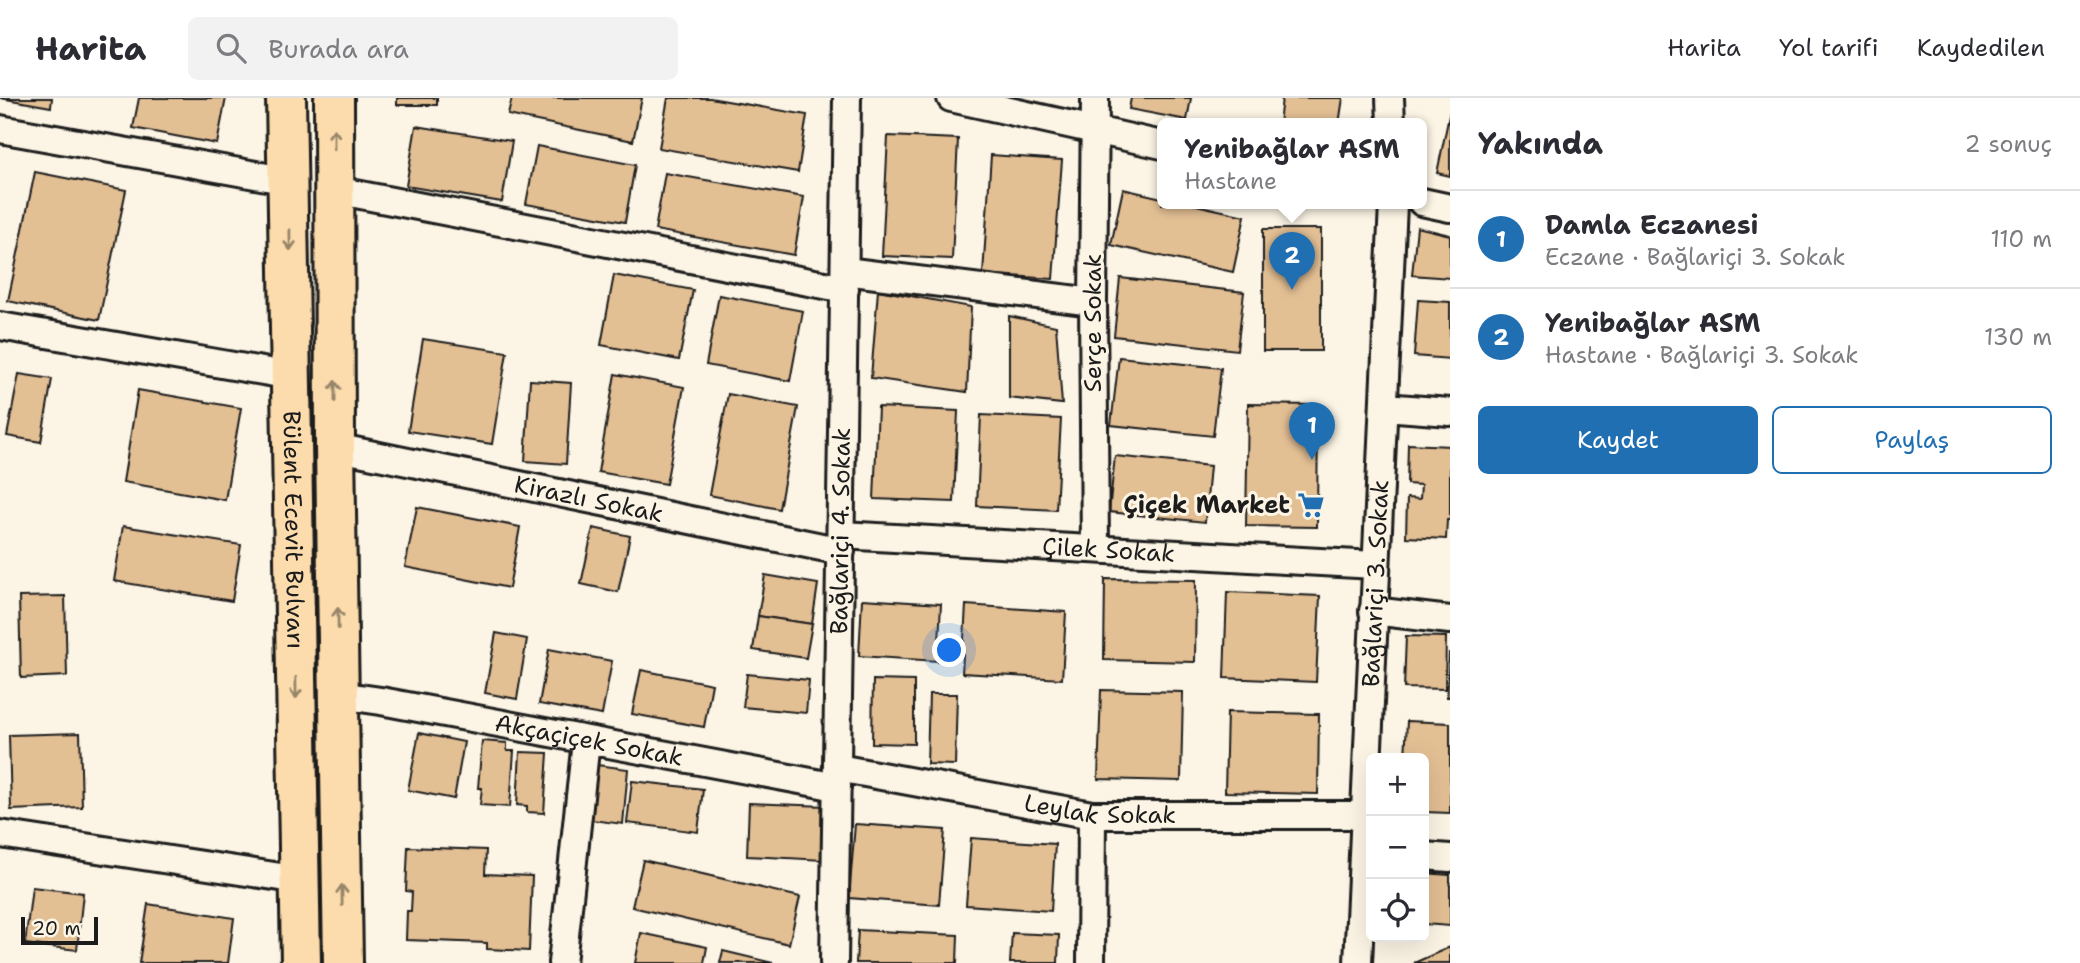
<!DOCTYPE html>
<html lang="tr">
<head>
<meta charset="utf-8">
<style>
  :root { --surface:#fff; --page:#f2f2f3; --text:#2b2b33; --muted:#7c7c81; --line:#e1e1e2; --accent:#1f6fb2 }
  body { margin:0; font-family:"Shantell Sans",sans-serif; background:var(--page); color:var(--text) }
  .controls { position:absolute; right:21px; bottom:21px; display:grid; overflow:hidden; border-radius:10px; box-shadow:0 7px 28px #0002 }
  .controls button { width:63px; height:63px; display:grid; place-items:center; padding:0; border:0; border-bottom:2px solid var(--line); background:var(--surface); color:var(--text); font:35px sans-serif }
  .scale { position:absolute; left:21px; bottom:18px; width:77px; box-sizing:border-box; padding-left:7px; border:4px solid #1c1c1c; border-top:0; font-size:19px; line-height:24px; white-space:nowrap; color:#1c1c1c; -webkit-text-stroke:5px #fcf5e5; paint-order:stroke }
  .you { position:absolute; left:950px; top:553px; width:24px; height:24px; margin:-18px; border:5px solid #fff; border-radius:50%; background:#1a73e8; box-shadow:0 0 0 10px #1a73e833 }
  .badge { display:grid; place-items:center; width:46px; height:46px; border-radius:50%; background:var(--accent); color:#fff; font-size:23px; font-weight:700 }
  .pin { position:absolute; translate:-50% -58px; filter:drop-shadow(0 2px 4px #0008) }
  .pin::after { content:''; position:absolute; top:37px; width:24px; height:21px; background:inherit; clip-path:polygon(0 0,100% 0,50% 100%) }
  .popup { position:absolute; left:1157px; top:20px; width:270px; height:91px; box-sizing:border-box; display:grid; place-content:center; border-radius:10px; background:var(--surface); filter:drop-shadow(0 2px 5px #0005); font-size:23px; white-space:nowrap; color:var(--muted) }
  .popup b { font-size:26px; color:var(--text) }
  .popup::after { content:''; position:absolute; left:50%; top:100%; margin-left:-14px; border:14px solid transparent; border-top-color:var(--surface) }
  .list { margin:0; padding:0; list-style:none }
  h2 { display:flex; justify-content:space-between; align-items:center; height:91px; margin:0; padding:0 28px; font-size:30px }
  h2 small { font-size:23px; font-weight:400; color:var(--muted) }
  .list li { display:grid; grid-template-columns:46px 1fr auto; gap:21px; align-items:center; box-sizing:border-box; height:98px; padding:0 28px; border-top:2px solid var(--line) }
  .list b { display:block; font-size:26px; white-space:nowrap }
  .list p { margin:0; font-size:23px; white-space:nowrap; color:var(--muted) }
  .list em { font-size:23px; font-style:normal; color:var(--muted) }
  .actions { display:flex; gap:14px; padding:21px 28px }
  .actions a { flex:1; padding:16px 0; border:2px solid var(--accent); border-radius:10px; text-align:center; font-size:24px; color:var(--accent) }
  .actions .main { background:var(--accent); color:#fff }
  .icon { flex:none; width:38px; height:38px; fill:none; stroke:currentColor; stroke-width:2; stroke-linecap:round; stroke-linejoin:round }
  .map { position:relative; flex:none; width:1450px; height:865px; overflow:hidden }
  header { display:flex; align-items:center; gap:42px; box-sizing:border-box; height:98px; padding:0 35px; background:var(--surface); border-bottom:2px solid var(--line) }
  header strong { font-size:33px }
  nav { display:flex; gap:38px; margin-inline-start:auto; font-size:24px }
  .search { width:490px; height:63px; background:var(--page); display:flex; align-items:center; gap:18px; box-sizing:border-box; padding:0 24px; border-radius:10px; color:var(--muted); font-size:26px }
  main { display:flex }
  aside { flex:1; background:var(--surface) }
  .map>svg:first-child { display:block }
</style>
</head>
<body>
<header>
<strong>Harita</strong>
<div class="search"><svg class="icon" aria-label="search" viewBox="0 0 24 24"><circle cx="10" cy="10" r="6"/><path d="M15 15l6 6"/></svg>Burada ara</div>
<nav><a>Harita</a><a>Yol tarifi</a><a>Kaydedilen</a></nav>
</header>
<main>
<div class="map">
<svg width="1450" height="865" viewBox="0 0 1450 865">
  <rect width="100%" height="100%" fill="#fcf5e5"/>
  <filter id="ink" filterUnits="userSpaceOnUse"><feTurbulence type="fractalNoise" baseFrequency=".0143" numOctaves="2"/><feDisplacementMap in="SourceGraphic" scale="14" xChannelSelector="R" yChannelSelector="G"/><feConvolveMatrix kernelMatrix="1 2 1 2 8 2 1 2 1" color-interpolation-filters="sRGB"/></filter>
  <g filter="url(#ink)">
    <g fill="#e3bf94" stroke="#1c1c1c" stroke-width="2">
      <polygon points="0,0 52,0 51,9"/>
      <polygon points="139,0 226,0 217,46 133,30"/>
      <rect x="397" y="0" width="40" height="7"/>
      <polygon points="512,0 642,0 633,43 508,17"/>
      <polygon points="668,0 710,0 807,17 798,74 659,50"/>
      <polygon points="1131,0 1191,0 1187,22 1129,11"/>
      <polygon points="1282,0 1343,0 1339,26 1279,26"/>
      <polygon points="1450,13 1450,78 1437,75"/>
      <polygon points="416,28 512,43 502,104 406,88"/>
      <polygon points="888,38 958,41 952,161 882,158"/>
      <polygon points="537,48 635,67 625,124 526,106"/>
      <polygon points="991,57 1062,62 1053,181 983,176"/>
      <polygon points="35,74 126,92 99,222 8,203"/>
      <polygon points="665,75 804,99 794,157 655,132"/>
      <polygon points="1123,91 1162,100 1162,106 1192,106 1245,118 1233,174 1111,147"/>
      <polygon points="1417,129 1450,137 1450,180 1412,177"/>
      <rect x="1263" y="131" width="58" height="122"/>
      <polygon points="614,177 693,192 679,262 601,247"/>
      <polygon points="1120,180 1244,194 1237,252 1114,238"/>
      <polygon points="878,192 971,209 967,294 871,280"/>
      <polygon points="719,197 803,213 790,283 706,267"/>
      <polygon points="1418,202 1450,204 1450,261 1414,258"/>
      <polygon points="1009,218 1056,228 1062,306 1009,300"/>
      <polygon points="423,241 507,254 492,346 408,333"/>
      <polygon points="1119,259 1221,270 1213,338 1111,327"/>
      <polygon points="19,276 52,281 41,344 7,338"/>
      <polygon points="615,276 684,289 666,386 598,374"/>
      <polygon points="530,282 571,285 566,366 525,363"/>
      <polygon points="138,292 241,310 225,402 123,384"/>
      <polygon points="728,296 798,309 779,411 709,397"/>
      <polygon points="1248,306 1318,307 1317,429 1246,428"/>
      <polygon points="878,309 958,313 954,404 874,401"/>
      <polygon points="981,317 1061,321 1056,412 977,408"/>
      <polygon points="1408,346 1450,348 1450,422 1447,422 1446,441 1406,439 1407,400 1420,401 1421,387 1407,386"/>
      <polygon points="1115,358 1210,368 1205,424 1109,414"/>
      <polygon points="417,409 520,429 509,490 405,469"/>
      <polygon points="123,428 241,447 232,503 114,483"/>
      <polygon points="593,430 630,438 618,494 581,486"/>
      <polygon points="765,477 818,486 812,526 758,518"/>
      <polygon points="1105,481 1196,482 1195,564 1104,562"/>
      <polygon points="1227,494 1320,498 1316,584 1224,580"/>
      <polygon points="65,498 67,578 21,580 19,499"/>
      <polygon points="862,501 941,506 938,563 859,558"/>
      <polygon points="966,507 1066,514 1062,581 962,575"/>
      <polygon points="758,518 812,526 806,560 753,552"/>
      <polygon points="496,535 527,541 517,601 485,595"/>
      <polygon points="1406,538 1446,539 1445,591 1404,590"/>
      <polygon points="549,551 612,563 602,617 539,606"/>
      <polygon points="1449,555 1450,555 1450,599 1447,599"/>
      <polygon points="641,572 712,586 704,629 632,616"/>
      <polygon points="747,576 809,582 806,615 743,609"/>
      <polygon points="873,582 914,583 914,646 872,645"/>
      <polygon points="1101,592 1183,594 1181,683 1098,681"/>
      <polygon points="929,596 957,596 955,667 927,666"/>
      <polygon points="1227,614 1319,616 1318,696 1225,694"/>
      <polygon points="1407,623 1450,625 1450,715 1424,714 1424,660 1405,660"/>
      <polygon points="80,635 82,709 11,712 9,637"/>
      <polygon points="419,635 464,644 454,701 408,692"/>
      <polygon points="482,643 507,645 507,653 514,653 510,709 480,707 482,690 478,690"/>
      <polygon points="520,654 548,655 544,715 527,714 527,708 517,707"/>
      <polygon points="597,667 628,671 623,726 591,722"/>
      <polygon points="632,683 703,691 698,734 627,725"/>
      <polygon points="749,705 826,708 824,762 747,758"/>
      <polygon points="855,726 945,732 939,807 849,800"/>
      <polygon points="971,740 1055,746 1051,813 966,807"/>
      <polygon points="408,749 486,752 485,776 532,778 529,853 487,851 487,845 406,842 407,813 411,813 412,794 406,793"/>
      <polygon points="643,762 800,799 789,846 632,809"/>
      <polygon points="1424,775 1450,777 1450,828 1424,826"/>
      <polygon points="32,789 83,795 77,852 25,846"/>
      <polygon points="148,806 234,820 228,865 139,865"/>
      <polygon points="858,832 958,837 957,865 856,865"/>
      <polygon points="641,835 707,849 704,865 635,865"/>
      <polygon points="1012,835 1059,837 1058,865 1010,865"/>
      <polygon points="1450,849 1450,865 1414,865"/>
      <polygon points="723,853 773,865 720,865"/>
    </g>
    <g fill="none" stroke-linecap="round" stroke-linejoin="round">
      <defs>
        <g id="minor">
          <polyline points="951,0 1162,47"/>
          <polyline points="1390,0 1391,26"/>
          <polyline points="0,31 289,83"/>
          <polyline points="335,92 845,191"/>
          <polyline points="1422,104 1450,110"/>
          <polyline points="845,173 1093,204"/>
          <polyline points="0,228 292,278"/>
          <polyline points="1384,309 1450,314"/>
          <path id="s1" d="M 335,349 L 841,453"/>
          <path id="s2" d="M 841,437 L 1375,467"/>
          <polyline points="1095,451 1093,204 1095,0"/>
          <polyline points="1373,513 1450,522"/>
          <path id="s3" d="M 339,597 L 381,603 L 837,689"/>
          <path id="s4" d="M 838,670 L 1092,717 L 1366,717"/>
          <polyline points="0,736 300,782"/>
          <polyline points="1424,758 1450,760"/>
          <polyline points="562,865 586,643"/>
          <path id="s5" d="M 834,865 L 847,0"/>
          <polyline points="1091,865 1092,717"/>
          <path id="s6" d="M 1358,865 L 1393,106"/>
        </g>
        <g id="primary">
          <path id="s7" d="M 286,0 L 301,865"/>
          <polyline points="334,0 335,349 343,865"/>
        </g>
      </defs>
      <use href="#minor" stroke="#1c1c1c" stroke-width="32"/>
      <use href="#primary" stroke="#1c1c1c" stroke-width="44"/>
      <use href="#minor" stroke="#fcf5e5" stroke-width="26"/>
      <use href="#primary" stroke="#fcdcac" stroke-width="38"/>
    </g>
    <defs><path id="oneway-shaft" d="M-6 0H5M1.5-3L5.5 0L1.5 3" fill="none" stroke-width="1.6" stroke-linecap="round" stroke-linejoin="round" transform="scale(1.75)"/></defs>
    <g stroke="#97866b">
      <use href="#oneway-shaft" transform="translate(334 41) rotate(-90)"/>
      <use href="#oneway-shaft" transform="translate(290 142) rotate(89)"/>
      <use href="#oneway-shaft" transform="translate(335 293) rotate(-90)"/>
      <use href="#oneway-shaft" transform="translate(338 520) rotate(-91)"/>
      <use href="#oneway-shaft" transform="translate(296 590) rotate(89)"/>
      <use href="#oneway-shaft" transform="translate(342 797) rotate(-91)"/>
    </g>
  </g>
  <defs>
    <symbol id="supermarket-bare" viewBox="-9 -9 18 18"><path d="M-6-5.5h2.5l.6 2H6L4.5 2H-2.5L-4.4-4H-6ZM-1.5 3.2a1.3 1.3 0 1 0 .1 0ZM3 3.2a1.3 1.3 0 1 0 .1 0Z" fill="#1f6fb2" stroke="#fcf5e5" stroke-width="2.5" paint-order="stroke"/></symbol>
  </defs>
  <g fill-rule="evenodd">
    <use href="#supermarket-bare" x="1292" y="388" width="38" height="38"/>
  </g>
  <g text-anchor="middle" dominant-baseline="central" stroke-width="6" stroke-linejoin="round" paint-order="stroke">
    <g font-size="24" fill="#1c1c1c" stroke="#fcf5e5">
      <text transform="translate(1093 225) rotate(-90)">Serçe Sokak</text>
      <text stroke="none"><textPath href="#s1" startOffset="259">Kirazlı Sokak</textPath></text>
      <text stroke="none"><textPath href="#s7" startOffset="432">Bülent Ecevit Bulvarı</textPath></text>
      <text stroke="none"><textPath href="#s5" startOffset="432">Bağlariçi 4. Sokak</textPath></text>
      <text stroke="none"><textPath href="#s2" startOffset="268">Çilek Sokak</textPath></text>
      <text stroke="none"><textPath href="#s6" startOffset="380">Bağlariçi 3. Sokak</textPath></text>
      <text stroke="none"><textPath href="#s3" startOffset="254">Akçaçiçek Sokak</textPath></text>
      <text stroke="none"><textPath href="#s4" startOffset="266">Leylak Sokak</textPath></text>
    </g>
    <g font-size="24" font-weight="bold" fill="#1c1c1c" stroke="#fcf5e5" text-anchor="end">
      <text x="1290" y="407">Çiçek Market</text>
    </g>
  </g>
</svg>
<div class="controls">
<button>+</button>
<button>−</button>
<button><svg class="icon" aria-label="locate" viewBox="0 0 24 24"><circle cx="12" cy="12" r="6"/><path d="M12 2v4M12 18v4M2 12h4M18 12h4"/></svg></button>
</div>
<div class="scale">20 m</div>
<div class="you"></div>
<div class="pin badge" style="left:1312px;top:362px">1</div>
<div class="pin badge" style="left:1292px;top:192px">2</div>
<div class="popup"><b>Yenibağlar ASM</b>Hastane</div>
</div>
<aside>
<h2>Yakında<small>2 sonuç</small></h2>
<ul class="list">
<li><span class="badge">1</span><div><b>Damla Eczanesi</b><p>Eczane · Bağlariçi 3. Sokak</p></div><em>110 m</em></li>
<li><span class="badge">2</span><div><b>Yenibağlar ASM</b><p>Hastane · Bağlariçi 3. Sokak</p></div><em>130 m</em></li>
</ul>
<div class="actions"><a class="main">Kaydet</a><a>Paylaş</a></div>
</aside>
</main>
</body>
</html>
